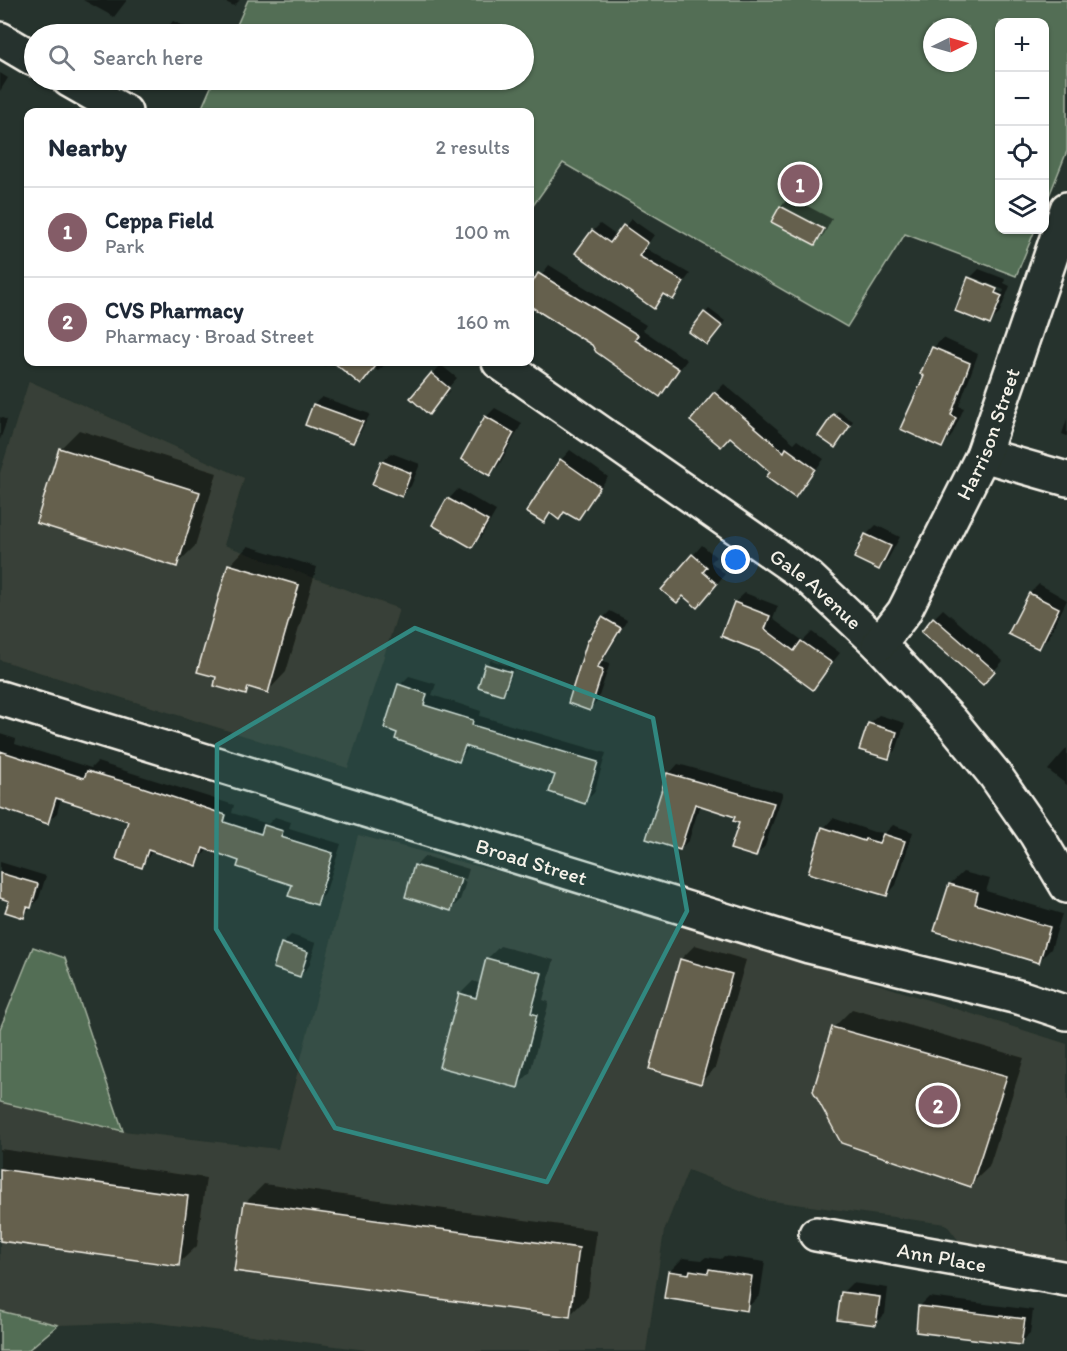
<!DOCTYPE html>
<html lang="en">
<head>
<meta charset="utf-8">
<style>
  :root { --surface:#fff; --page:#f6f6f7; --text:#1f2937; --muted:#747a83; --line:#e0e1e3; --accent:#845c67 }
  body { margin:0; font-family:Itim,sans-serif; background:var(--page); color:var(--text) }
  .controls { position:absolute; right:18px; top:18px; display:grid; overflow:hidden; border-radius:12px; box-shadow:0 2px 4px #0004 }
  .controls button { width:54px; height:54px; display:grid; place-items:center; padding:0; border:0; border-bottom:2px solid var(--line); background:var(--surface); color:var(--text); font:30px sans-serif }
  .compass { position:absolute; left:923px; top:18px; width:54px; height:54px; border-radius:50%; background:var(--surface); box-shadow:0 2px 4px #0004; rotate:85deg }
  .you { position:absolute; left:736px; top:560px; width:21px; height:21px; margin:-15px; border:4px solid #fff; border-radius:50%; background:#1a73e8; box-shadow:0 0 0 9px #1a73e833 }
  .badge { display:grid; place-items:center; width:39px; height:39px; border-radius:50%; background:var(--accent); color:#fff; font-size:20px; font-weight:700 }
  .pin { position:absolute; translate:-50% -50%; border:3px solid #fff; box-shadow:0 2px 6px #0006 }
  .list { margin:0; padding:0; list-style:none }
  h2 { display:flex; justify-content:space-between; align-items:center; height:78px; margin:0; padding:0 24px; font-size:26px }
  h2 small { font-size:20px; font-weight:400; color:var(--muted) }
  .list li { display:grid; grid-template-columns:39px 1fr auto; gap:18px; align-items:center; box-sizing:border-box; height:90px; padding:0 24px; border-top:2px solid var(--line) }
  .list b { display:block; font-size:22px; white-space:nowrap }
  .list p { margin:0; font-size:20px; white-space:nowrap; color:var(--muted) }
  .list em { font-size:20px; font-style:normal; color:var(--muted) }
  .icon { flex:none; width:33px; height:33px; fill:none; stroke:currentColor; stroke-width:2; stroke-linecap:round; stroke-linejoin:round }
  .map { position:relative; flex:none; width:1067px; height:1351px; overflow:hidden }
  .search { position:absolute; background:var(--surface); box-shadow:0 2px 4px #0004; left:24px; top:24px; width:510px; height:66px; display:flex; align-items:center; gap:15px; box-sizing:border-box; padding:0 21px; border-radius:33px; color:var(--muted); font-size:22px }
  .panel { position:absolute; background:var(--surface); box-shadow:0 2px 4px #0004; left:24px; top:108px; width:510px; height:258px; border-radius:12px }
  .map>svg:first-child { display:block }
</style>
</head>
<body>
<div class="map">
<svg width="1067" height="1351" viewBox="0 0 1067 1351">
  <rect width="100%" height="100%" fill="#26332d"/>
  <filter id="ink" filterUnits="userSpaceOnUse"><feTurbulence type="fractalNoise" baseFrequency=".0167" numOctaves="2"/><feDisplacementMap in="SourceGraphic" scale="12" xChannelSelector="R" yChannelSelector="G"/><feConvolveMatrix kernelMatrix="1 2 1 2 8 2 1 2 1" color-interpolation-filters="sRGB"/></filter>
  <g filter="url(#ink)">
    <g fill="#394137">
      <polygon points="29,381 244,478 224,545 399,609 348,768 0,660 0,473"/>
      <polygon points="358,835 641,909 1067,1044 1067,1266 962,1245 946,1224 765,1200 688,1170 664,1231 646,1351 374,1351 151,1322 58,1325 0,1311 0,1102 123,1131 278,1149"/>
    </g>
    <g fill="#526e55" stroke="#a3b09e" stroke-width="1.5" fill-rule="evenodd">
      <path d="M 248,0 L 1067,0 L 1067,151 L 1045,206 L 1044,22 L 1000,22 L 1000,230 L 1035,230 L 1016,276 L 905,234 L 847,327 L 563,163 L 530,210 L 530,112 L 200,112 L 214,80 L 524,80 L 524,34 L 233,34 ZM 932,27 L 968,27 L 968,63 L 932,63 Z"/>
      <polygon points="33,947 65,958 123,1131 0,1102 0,1029"/>
      <polygon points="0,1311 58,1325 27,1351 0,1351"/>
    </g>
    <g fill="#0007" fill-rule="evenodd">
      <polygon points="83,0 127,0 114,17"/>
      <polygon points="221,0 240,0 234,6"/>
      <polygon points="173,21 200,34 162,34"/>
      <polygon points="0,73 8,78 0,91"/>
      <polygon points="790,197 832,219 824,234 815,244 781,206"/>
      <polygon points="631,219 654,235 645,248 690,274 672,298 665,294 654,307 593,231 600,224 617,236"/>
      <polygon points="549,265 646,325 643,330 687,360 660,395 593,344 530,305 530,290"/>
      <path d="M 979,269 L 1005,279 L 1004,283 L 1010,286 L 999,314 L 989,323 L 970,278 ZM 972,277 L 1004,290 L 1003,293 L 972,280 Z"/>
      <polygon points="709,309 725,321 711,339 705,313"/>
      <polygon points="943,338 978,354 959,406 964,408 951,437 941,446 926,375 922,373 933,348"/>
      <polygon points="317,362 330,362 325,366"/>
      <polygon points="335,362 388,362 378,371 374,368 361,383"/>
      <polygon points="441,365 457,378 448,388 450,390 429,413 432,374"/>
      <polygon points="724,384 794,443 797,440 824,459 795,496 772,471 730,436 715,393"/>
      <polygon points="322,397 370,414 360,433 352,441 307,424 314,404"/>
      <polygon points="495,408 522,423 499,465 490,474 486,417"/>
      <polygon points="838,411 853,421 839,442 834,415"/>
      <polygon points="0,417 7,420 0,440"/>
      <polygon points="1067,419 1067,436 1062,434"/>
      <polygon points="79,430 217,473 195,546 176,565 60,449"/>
      <polygon points="570,450 608,477 578,518 566,511 559,518 551,513 544,521 561,460"/>
      <polygon points="391,453 420,464 411,486 402,495 382,462"/>
      <polygon points="458,489 496,511 481,537 471,547 434,524 449,499"/>
      <polygon points="876,525 900,537 888,559 879,569 866,535"/>
      <polygon points="702,545 716,557 711,562 725,574 706,597 663,590"/>
      <polygon points="248,546 317,567 286,672 268,691 252,686 245,693 230,565"/>
      <polygon points="1039,584 1067,600 1048,638 1039,647 1010,633 1030,593"/>
      <polygon points="745,593 778,606 773,619 803,641 812,632 840,653 812,688 762,650 723,635 735,602"/>
      <polygon points="943,609 1003,661 992,673 934,618"/>
      <polygon points="610,611 627,620 603,661 610,663 597,702 590,709 603,618"/>
      <polygon points="491,660 514,668 507,689 503,694 487,665"/>
      <polygon points="409,676 436,684 432,695 481,711 480,716 606,753 594,793 584,802 557,774 470,746 459,761 399,732 400,685"/>
      <polygon points="879,715 905,723 897,748 888,758 869,724"/>
      <polygon points="0,734 16,739 15,744 91,768 97,762 234,805 232,813 268,824 275,817 291,822 289,828 341,844 325,894 316,903 293,884 241,860 208,849 196,864 153,850 142,866 130,820 61,798 57,813 47,822 0,788"/>
      <polygon points="1067,748 1067,785 1048,770"/>
      <polygon points="678,764 783,793 765,846 756,856 737,816 700,804 689,840 680,849 669,774"/>
      <polygon points="833,818 874,832 885,833 893,825 913,832 896,885 887,895 824,828"/>
      <polygon points="425,856 469,869 466,879 419,865 419,868 466,882 460,900 451,909 416,866"/>
      <polygon points="0,862 46,876 39,898 23,916 10,902 0,899"/>
      <polygon points="963,872 990,879 986,891 1062,914 1051,949 1039,961 950,884"/>
      <polygon points="291,935 316,943 309,966 300,976 282,944"/>
      <polygon points="695,945 746,960 715,1068 701,1082 651,1068 681,959"/>
      <polygon points="500,946 554,960 543,1000 549,1002 530,1073 517,1086 460,994 473,981 481,984 487,959"/>
      <polygon points="852,1009 1024,1058 989,1167 970,1185 833,1028"/>
      <polygon points="0,1149 206,1178 197,1246 178,1264 0,1239"/>
      <polygon points="264,1184 597,1230 588,1297 569,1316 245,1203"/>
      <polygon points="724,1256 765,1262 760,1295 746,1309 669,1272 683,1258 702,1260 706,1257 721,1259"/>
      <polygon points="852,1283 888,1288 885,1314 875,1324 842,1293"/>
      <polygon points="929,1297 1033,1310 1030,1334 1020,1343 920,1306"/>
    </g>
    <g fill="#65614e" stroke="#f4f1e8" stroke-width="1.5">
      <polygon points="780,206 824,229 815,245 771,222"/>
      <polygon points="623,225 648,243 639,256 684,282 673,300 663,294 654,309 575,253 592,230 610,243"/>
      <polygon points="538,273 638,335 635,340 679,369 660,397 596,352 592,345 530,306 530,287"/>
      <polygon points="968,277 997,289 995,293 1002,296 990,325 955,311"/>
      <polygon points="704,312 722,326 707,345 689,332"/>
      <polygon points="932,347 970,363 951,415 956,418 942,448 900,429 924,376 920,374"/>
      <polygon points="333,362 379,362 361,385"/>
      <polygon points="431,373 449,388 429,415 410,398"/>
      <polygon points="714,392 784,452 786,448 815,469 795,498 766,477 770,472 730,437 721,447 690,421"/>
      <polygon points="313,404 363,422 353,443 305,425"/>
      <polygon points="833,414 850,426 835,448 818,436"/>
      <polygon points="485,416 514,433 490,476 461,459"/>
      <polygon points="59,448 200,492 177,567 36,523"/>
      <polygon points="560,459 600,487 578,520 564,512 559,520 550,513 544,523 526,512"/>
      <polygon points="381,461 411,473 402,497 372,485"/>
      <polygon points="447,498 488,521 472,548 432,525"/>
      <polygon points="865,534 891,546 879,570 854,558"/>
      <polygon points="692,554 707,567 703,572 717,584 697,608 683,596 677,603 661,590"/>
      <polygon points="228,564 299,585 268,693 248,687 246,695 214,686 216,677 197,672"/>
      <polygon points="1029,593 1059,608 1039,649 1008,634"/>
      <polygon points="734,602 770,616 765,629 794,651 801,641 832,663 813,690 761,652 721,636"/>
      <polygon points="602,617 621,628 597,668 603,670 590,711 568,703 587,642"/>
      <polygon points="933,617 995,671 983,685 921,632"/>
      <polygon points="485,664 511,672 503,695 478,687"/>
      <polygon points="398,684 427,694 424,705 473,720 472,725 598,762 585,804 549,792 555,775 465,746 459,762 395,739 397,733 384,728"/>
      <polygon points="868,723 897,732 889,759 859,750"/>
      <polygon points="0,751 84,778 87,771 139,786 226,815 224,822 261,834 264,825 283,831 281,837 333,853 317,905 288,896 292,885 237,867 239,861 203,848 197,866 148,850 142,868 116,859 128,821 56,798 48,824 0,808"/>
      <polygon points="667,773 774,803 756,857 730,849 739,823 733,821 735,817 695,804 680,850 646,839"/>
      <polygon points="822,827 864,841 865,839 879,843 883,834 905,841 887,896 808,873"/>
      <polygon points="414,865 461,879 451,911 405,897"/>
      <polygon points="0,873 38,884 31,908 27,907 24,918 5,912 9,901 0,898"/>
      <polygon points="949,884 978,892 975,904 1050,927 1039,963 934,931"/>
      <polygon points="281,943 308,952 300,977 273,968"/>
      <polygon points="486,958 542,973 531,1013 537,1015 518,1088 439,1067 459,993 476,998"/>
      <polygon points="680,959 732,974 701,1084 649,1069"/>
      <polygon points="832,1027 1007,1076 971,1187 841,1143 813,1091"/>
      <polygon points="0,1169 188,1196 179,1266 0,1241"/>
      <polygon points="244,1202 579,1248 570,1317 234,1271"/>
      <polygon points="709,1269 752,1276 747,1311 664,1298 668,1271 689,1274 690,1270 708,1273"/>
      <polygon points="841,1292 880,1297 876,1325 837,1320"/>
      <polygon points="918,1306 1025,1319 1021,1345 916,1332"/>
    </g>
    <g fill="none" stroke-linecap="round" stroke-linejoin="round">
      <defs>
        <g id="minor">
          <polyline points="0,39 34,59"/>
          <polyline points="69,80 125,112"/>
          <path id="s1" d="M 499,362 L 809,578 L 879,644 L 951,721 L 995,775 L 1036,834 L 1067,886"/>
          <polyline points="983,455 1067,479"/>
          <path id="s2" d="M 879,644 L 904,612 L 983,455 L 1067,209"/>
          <path id="s3" d="M 816,1234 L 1067,1279"/>
        </g>
        <g id="major">
          <path id="s4" d="M 0,698 L 809,946 L 1022,998 L 1067,1013"/>
        </g>
      </defs>
      <use href="#minor" stroke="#f4f1e8" stroke-width="38"/>
      <use href="#major" stroke="#f4f1e8" stroke-width="38"/>
      <use href="#minor" stroke="#26332d" stroke-width="33"/>
      <use href="#major" stroke="#26332d" stroke-width="33"/>
    </g>
  </g>
  <path fill="#318880" fill-opacity="0.2" stroke="#318880" stroke-width="4.5" stroke-linejoin="round" d="M 415,628 L 653,718 L 687,911 L 547,1182 L 335,1128 L 216,929 L 217,745 Z"/>
  <g text-anchor="middle" dominant-baseline="central" stroke-width="5" stroke-linejoin="round" paint-order="stroke">
    <g font-size="21" fill="#f4f1e8" stroke="#26332d">
      <text stroke="none"><textPath href="#s2" startOffset="238">Harrison Street</textPath></text>
      <text stroke="none"><textPath href="#s1" startOffset="390">Gale Avenue</textPath></text>
      <text stroke="none"><textPath href="#s4" startOffset="556">Broad Street</textPath></text>
      <text stroke="none"><textPath href="#s3" startOffset="128">Ann Place</textPath></text>
    </g>
  </g>
</svg>
<div class="controls">
<button>+</button>
<button>−</button>
<button><svg class="icon" aria-label="locate" viewBox="0 0 24 24"><circle cx="12" cy="12" r="6"/><path d="M12 2v4M12 18v4M2 12h4M18 12h4"/></svg></button>
<button><svg class="icon" aria-label="layers" viewBox="0 0 24 24"><path d="M12 4l9 5-9 5-9-5zM3 14l9 5 9-5"/></svg></button>
</div>
<svg class="compass" viewBox="-18 -18 36 36"><path d="M0-13l5 13h-10z" fill="#e53935"/><path d="M0 13l5-13h-10z" fill="#747a83"/></svg>
<div class="you"></div>
<div class="pin badge" style="left:800px;top:184px">1</div>
<div class="pin badge" style="left:938px;top:1105px">2</div>
<div class="search"><svg class="icon" aria-label="search" viewBox="0 0 24 24"><circle cx="10" cy="10" r="6"/><path d="M15 15l6 6"/></svg>Search here</div>
<section class="panel">
<h2>Nearby<small>2 results</small></h2>
<ul class="list">
<li><span class="badge">1</span><div><b>Ceppa Field</b><p>Park</p></div><em>100 m</em></li>
<li><span class="badge">2</span><div><b>CVS Pharmacy</b><p>Pharmacy · Broad Street</p></div><em>160 m</em></li>
</ul>
</section>
</div>
</body>
</html>
